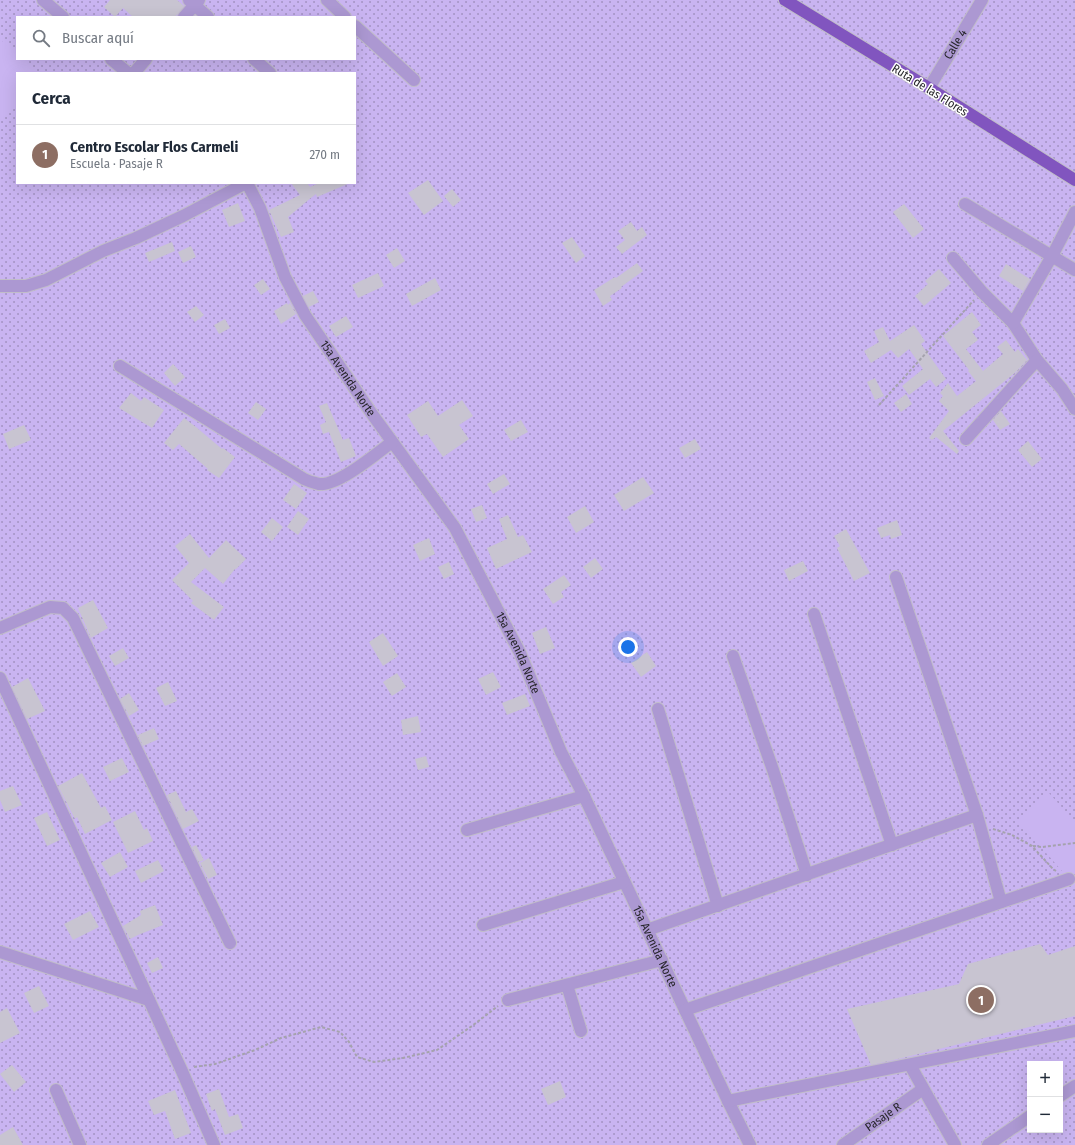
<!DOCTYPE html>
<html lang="es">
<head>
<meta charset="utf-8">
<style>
  :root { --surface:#fff; --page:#f2f2f3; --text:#1f2937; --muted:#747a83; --line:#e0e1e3; --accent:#7743ba }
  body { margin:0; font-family:"Fira Sans Condensed",sans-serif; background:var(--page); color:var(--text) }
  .controls { position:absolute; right:12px; bottom:12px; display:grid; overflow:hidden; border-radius:0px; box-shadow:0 4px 16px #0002 }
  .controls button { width:36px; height:36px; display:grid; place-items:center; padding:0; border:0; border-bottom:1px solid var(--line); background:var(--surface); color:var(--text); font:20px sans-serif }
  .you { position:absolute; left:628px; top:647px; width:14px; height:14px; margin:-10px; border:3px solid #fff; border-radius:50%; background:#1a73e8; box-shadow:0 0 0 6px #1a73e833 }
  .badge { display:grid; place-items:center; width:26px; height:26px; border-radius:50%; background:var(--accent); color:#fff; font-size:13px; font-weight:700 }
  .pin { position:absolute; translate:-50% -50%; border:2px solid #fff; box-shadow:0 1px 4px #0006 }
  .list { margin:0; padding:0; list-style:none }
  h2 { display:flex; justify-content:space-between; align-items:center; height:52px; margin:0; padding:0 16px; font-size:17px }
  h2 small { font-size:13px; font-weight:400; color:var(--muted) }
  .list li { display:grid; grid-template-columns:26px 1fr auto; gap:12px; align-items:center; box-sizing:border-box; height:60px; padding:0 16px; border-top:1px solid var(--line) }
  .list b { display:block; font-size:15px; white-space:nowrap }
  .list p { margin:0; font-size:13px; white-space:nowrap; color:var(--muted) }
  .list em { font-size:13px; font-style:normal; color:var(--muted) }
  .icon { flex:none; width:22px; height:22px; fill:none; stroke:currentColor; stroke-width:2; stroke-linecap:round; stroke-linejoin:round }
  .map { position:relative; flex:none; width:1075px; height:1145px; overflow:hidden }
  .search { position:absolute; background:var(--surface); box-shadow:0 4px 16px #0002; left:16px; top:16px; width:340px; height:44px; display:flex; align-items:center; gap:10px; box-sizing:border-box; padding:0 14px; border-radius:0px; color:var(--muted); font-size:15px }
  .panel { position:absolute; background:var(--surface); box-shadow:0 4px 16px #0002; left:16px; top:72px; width:340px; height:112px; border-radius:0px }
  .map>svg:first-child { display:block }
</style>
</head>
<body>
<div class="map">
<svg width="1075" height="1145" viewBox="0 0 1075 1145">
  <defs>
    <pattern id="park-dots" width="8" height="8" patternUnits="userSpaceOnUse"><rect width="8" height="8" fill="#c9b4f1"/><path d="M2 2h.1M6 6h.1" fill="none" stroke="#a392c3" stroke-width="1.8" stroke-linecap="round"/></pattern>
  </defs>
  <rect width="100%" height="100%" fill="#e3deec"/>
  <path fill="url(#park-dots)" fill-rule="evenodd" d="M 0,0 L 1075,0 L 1075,1145 L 0,1145 ZM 17,17 L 355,17 L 355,59 L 17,59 ZM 17,73 L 355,73 L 355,183 L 17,183 ZM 1030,1064 L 1060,1064 L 1060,1130 L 1030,1130 Z"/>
  <g fill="#c9b4f1">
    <polygon points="0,39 17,54 17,59 23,59 39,73 17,73 17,101 0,120"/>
    <polygon points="1049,793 1075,822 1075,874 1069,879 1018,821"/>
  </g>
  <g fill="#c8c4d1">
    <polygon points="110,0 177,0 184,6 175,17 133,17 123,8 115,17 104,7"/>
    <polygon points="428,180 443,201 424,215 408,193"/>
    <polygon points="291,183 307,183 310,187 319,183 350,183 317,197 316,194 312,197 288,217 294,232 281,237 269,210 300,195"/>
    <polygon points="452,189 461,200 453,207 444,196"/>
    <polygon points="238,203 245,221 229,227 222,210"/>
    <polygon points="904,204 924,229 913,238 893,212"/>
    <polygon points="631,222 637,231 642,227 647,235 622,254 616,247 625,240 618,231"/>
    <polygon points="572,237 585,256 576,263 562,243"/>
    <polygon points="172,242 175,251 149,262 145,253"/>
    <polygon points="191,246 196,257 183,263 178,252"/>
    <polygon points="397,248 405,261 394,268 386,255"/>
    <polygon points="637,263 643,271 621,287 622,288 610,296 612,300 603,306 594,290 615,277 616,278"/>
    <polygon points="1006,264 1030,279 1023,291 999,276"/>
    <polygon points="939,269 951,283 924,306 915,296 928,284 925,281"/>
    <polygon points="378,273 384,286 358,298 352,285"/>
    <polygon points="435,278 441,290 412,306 406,294"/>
    <polygon points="263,279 270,289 261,295 254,285"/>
    <polygon points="313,291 319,302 309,307 303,296"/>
    <polygon points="287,303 288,305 290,303 296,314 281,324 274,311"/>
    <polygon points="196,306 204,315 195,322 187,312"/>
    <polygon points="972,312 981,325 972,332 978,340 966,349 983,371 1003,354 997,347 1006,340 1015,352 1018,349 1027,360 1016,372 943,431 959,451 957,454 936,437 932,440 929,438 949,411 939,401 943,396 940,393 948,383 957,396 976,381 968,371 969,370 943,336"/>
    <polygon points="346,316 353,327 336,337 329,326"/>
    <polygon points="225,319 230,328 219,334 214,325"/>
    <polygon points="914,325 925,341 921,344 946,379 936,387 930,379 909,395 902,386 923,369 909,349 898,358 891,350 871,363 864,351 879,342 874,331 883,327 890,341"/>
    <polygon points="173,364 185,377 175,386 164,373"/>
    <polygon points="875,378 884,396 875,400 867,382"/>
    <polygon points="131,393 141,401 144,397 164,410 152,428 119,408"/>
    <polygon points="906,394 912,404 901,412 894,403"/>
    <polygon points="462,400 473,416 459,425 469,439 443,457 427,434 421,437 407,415 428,401 438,416"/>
    <polygon points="256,402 266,409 258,420 248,413"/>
    <polygon points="327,403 343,440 349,438 356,456 341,462 329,432 323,434 320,425 326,422 319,406"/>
    <polygon points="1001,411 1010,424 1000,430 993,420"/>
    <polygon points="184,418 196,427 222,449 223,448 235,457 219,478 207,470 208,469 179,444 173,450 164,443"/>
    <polygon points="521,420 528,432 511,441 504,430"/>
    <polygon points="24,425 31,440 9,449 3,434"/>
    <polygon points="695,439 701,449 685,458 679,448"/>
    <polygon points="1028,441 1042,459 1032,467 1018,450"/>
    <polygon points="504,474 510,484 493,494 487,484"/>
    <polygon points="643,477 654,493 624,511 614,495"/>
    <polygon points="294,484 307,493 296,509 283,500"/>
    <polygon points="482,505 487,518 476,522 471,509"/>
    <polygon points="585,506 594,522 576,533 567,517"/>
    <polygon points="298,511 309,519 298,535 287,527"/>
    <polygon points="508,515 518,537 523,535 532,552 496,569 487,548 507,539 499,519"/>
    <polygon points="272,518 283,527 272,541 261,532"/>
    <polygon points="897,520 902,535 891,539 890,535 881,538 877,528"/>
    <polygon points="846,529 870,573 854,581 837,548 840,546 834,536"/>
    <polygon points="190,534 209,558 226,540 246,559 236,569 235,569 223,584 205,568 191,582 224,607 214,620 191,603 193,601 172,580 189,563 175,546"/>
    <polygon points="429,538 435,554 420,561 413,545"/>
    <polygon points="595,558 603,569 591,578 583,567"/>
    <polygon points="803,561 808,571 789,581 784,570"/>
    <polygon points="449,562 454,574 444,579 438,567"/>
    <polygon points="564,575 571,585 561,592 564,597 553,604 543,589"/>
    <polygon points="93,600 108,628 91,638 78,608"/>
    <polygon points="546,627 555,648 540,654 532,633"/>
    <polygon points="383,633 398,656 383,666 369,642"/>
    <polygon points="123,648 129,658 115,666 109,656"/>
    <polygon points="647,652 656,666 641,677 631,663"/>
    <polygon points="493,672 501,687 486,695 478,679"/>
    <polygon points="397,673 406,687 392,696 383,682"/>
    <polygon points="28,678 45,711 27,719 12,687"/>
    <polygon points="168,682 177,701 165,706 156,688"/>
    <polygon points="129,693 139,710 129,716 120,699"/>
    <polygon points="525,694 530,706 507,715 502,703"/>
    <polygon points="418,716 421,732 403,735 401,720"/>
    <polygon points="154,728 159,739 143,746 138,735"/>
    <polygon points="426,756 429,767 418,770 415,759"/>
    <polygon points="122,758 129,772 110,781 103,767"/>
    <polygon points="82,773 101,808 105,806 112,820 85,834 77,817 75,819 58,786"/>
    <polygon points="13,786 22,805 5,812 0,800 0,791"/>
    <polygon points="176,791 186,812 192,809 199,821 183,829 167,795"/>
    <polygon points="135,811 144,830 147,828 153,841 128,853 113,822"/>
    <polygon points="47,812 60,840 47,846 34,818"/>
    <polygon points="196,845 204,860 199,862 192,847"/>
    <polygon points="120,852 128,867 110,877 101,863"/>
    <polygon points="209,858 217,875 208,879 200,863"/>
    <polygon points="158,860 164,871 141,883 135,871"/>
    <polygon points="155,905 163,925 138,935 130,939 123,926 141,915 140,911"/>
    <polygon points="90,911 99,927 73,940 64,924"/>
    <polygon points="1040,944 1048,955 1075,946 1075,1016 902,1058 871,1065 847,1009 959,984 968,964"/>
    <polygon points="158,957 163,968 152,973 147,963"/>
    <polygon points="39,986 49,1006 34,1013 24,993"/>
    <polygon points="7,1008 20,1033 0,1043 0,1012"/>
    <polygon points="12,1065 26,1082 14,1092 0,1074"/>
    <polygon points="560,1081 566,1097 548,1105 541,1089"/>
    <polygon points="219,1089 229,1117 238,1114 243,1128 225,1135 215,1109 212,1111 206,1094"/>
    <polygon points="175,1090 191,1133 175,1139 165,1111 154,1115 148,1101"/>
    <polygon points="13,1127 23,1145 0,1145 0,1135"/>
  </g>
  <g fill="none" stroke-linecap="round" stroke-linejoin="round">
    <defs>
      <g id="minor">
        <polyline points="43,0 63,17"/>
        <polyline points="189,0 208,17"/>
        <polyline points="327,0 345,17"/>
        <polyline points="184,17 199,0"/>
        <polyline points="355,26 414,80"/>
        <polyline points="111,59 128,73"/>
        <polyline points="254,59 270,73"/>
        <polyline points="134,73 146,59"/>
        <path id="s1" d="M 929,88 L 982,0"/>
        <path id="s2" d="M 247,183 L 260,208 L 285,277 L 305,315 L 372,414 L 455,528 L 520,653 L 561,752 L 584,796 L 728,1101 L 750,1145"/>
        <polyline points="965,204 1075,270"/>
        <polyline points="953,258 982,292 1013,323 1037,360 1062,389 1075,409"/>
        <polyline points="0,286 26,286 46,280 103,251 136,238 183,216 246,183"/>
        <polyline points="1013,323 1052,256 1075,212"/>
        <path d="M 120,366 L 304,479 C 308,481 314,483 319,484 C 338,486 376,454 392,442"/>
        <polyline points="966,439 1037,360"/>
        <polyline points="896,577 977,815 1001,902"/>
        <polyline points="814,614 892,845"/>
        <polyline points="0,628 50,607 63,608 73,618 230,943"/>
        <polyline points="733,656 773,770 807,875"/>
        <polyline points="0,678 181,1069 214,1145"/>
        <polyline points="658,709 718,906"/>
        <polyline points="467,830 584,796"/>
        <polyline points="483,925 624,882"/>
        <polyline points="647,930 977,815"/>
        <polyline points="0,952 149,1000"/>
        <polyline points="567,985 581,1031"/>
        <polyline points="508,1000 662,960"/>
        <polyline points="685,1010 1069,879"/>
        <polyline points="910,1065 955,1145"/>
        <polyline points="56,1090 80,1145"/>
        <polyline points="1060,1096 1075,1086"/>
        <polyline points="728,1101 1075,1031"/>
        <path id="s3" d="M 843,1145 L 923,1089"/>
        <polyline points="988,1145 1030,1116"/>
      </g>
      <polyline id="major" points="785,0 929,88 1075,180"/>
    </defs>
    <use href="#minor" stroke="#c1bdc9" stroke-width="14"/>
    <use href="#major" stroke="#c1bdc9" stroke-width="14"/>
    <g stroke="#a5a2ad" stroke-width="2" stroke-dasharray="3 2" stroke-linecap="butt">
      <polyline points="879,405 974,300"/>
      <polyline points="993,829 1012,835 1032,846 1053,869 1056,871"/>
      <polyline points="1033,846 1042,847 1075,843"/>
      <polyline points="194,1067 215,1064 255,1050 281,1038 321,1027 340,1032 349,1042 357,1057 374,1062 403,1058 437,1050 472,1026 498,1006"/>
    </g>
    <use href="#minor" stroke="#ac98d2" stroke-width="12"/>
    <use href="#major" stroke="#8155bf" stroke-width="12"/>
  </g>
  <g text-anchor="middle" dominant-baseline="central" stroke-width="3" stroke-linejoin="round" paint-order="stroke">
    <g font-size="12" fill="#27262b" stroke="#fff">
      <text stroke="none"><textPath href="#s1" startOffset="51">Calle 4</textPath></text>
      <text transform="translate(930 90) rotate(32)">Ruta de las Flores</text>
      <text stroke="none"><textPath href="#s2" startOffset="221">15a Avenida Norte</textPath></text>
      <text stroke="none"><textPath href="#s2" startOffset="545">15a Avenida Norte</textPath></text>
      <text stroke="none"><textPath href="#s2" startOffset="869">15a Avenida Norte</textPath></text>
      <text stroke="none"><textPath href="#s3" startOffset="49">Pasaje R</textPath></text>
    </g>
  </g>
</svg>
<div class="controls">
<button>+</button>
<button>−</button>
</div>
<div class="you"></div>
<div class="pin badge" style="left:981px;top:1000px;background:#8d6e63">1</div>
<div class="search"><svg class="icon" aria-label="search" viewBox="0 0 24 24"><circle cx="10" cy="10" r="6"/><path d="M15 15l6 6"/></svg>Buscar aquí</div>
<section class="panel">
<h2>Cerca<small></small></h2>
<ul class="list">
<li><span class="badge" style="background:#8d6e63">1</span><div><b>Centro Escolar Flos Carmeli</b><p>Escuela · Pasaje R</p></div><em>270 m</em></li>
</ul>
</section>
</div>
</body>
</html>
